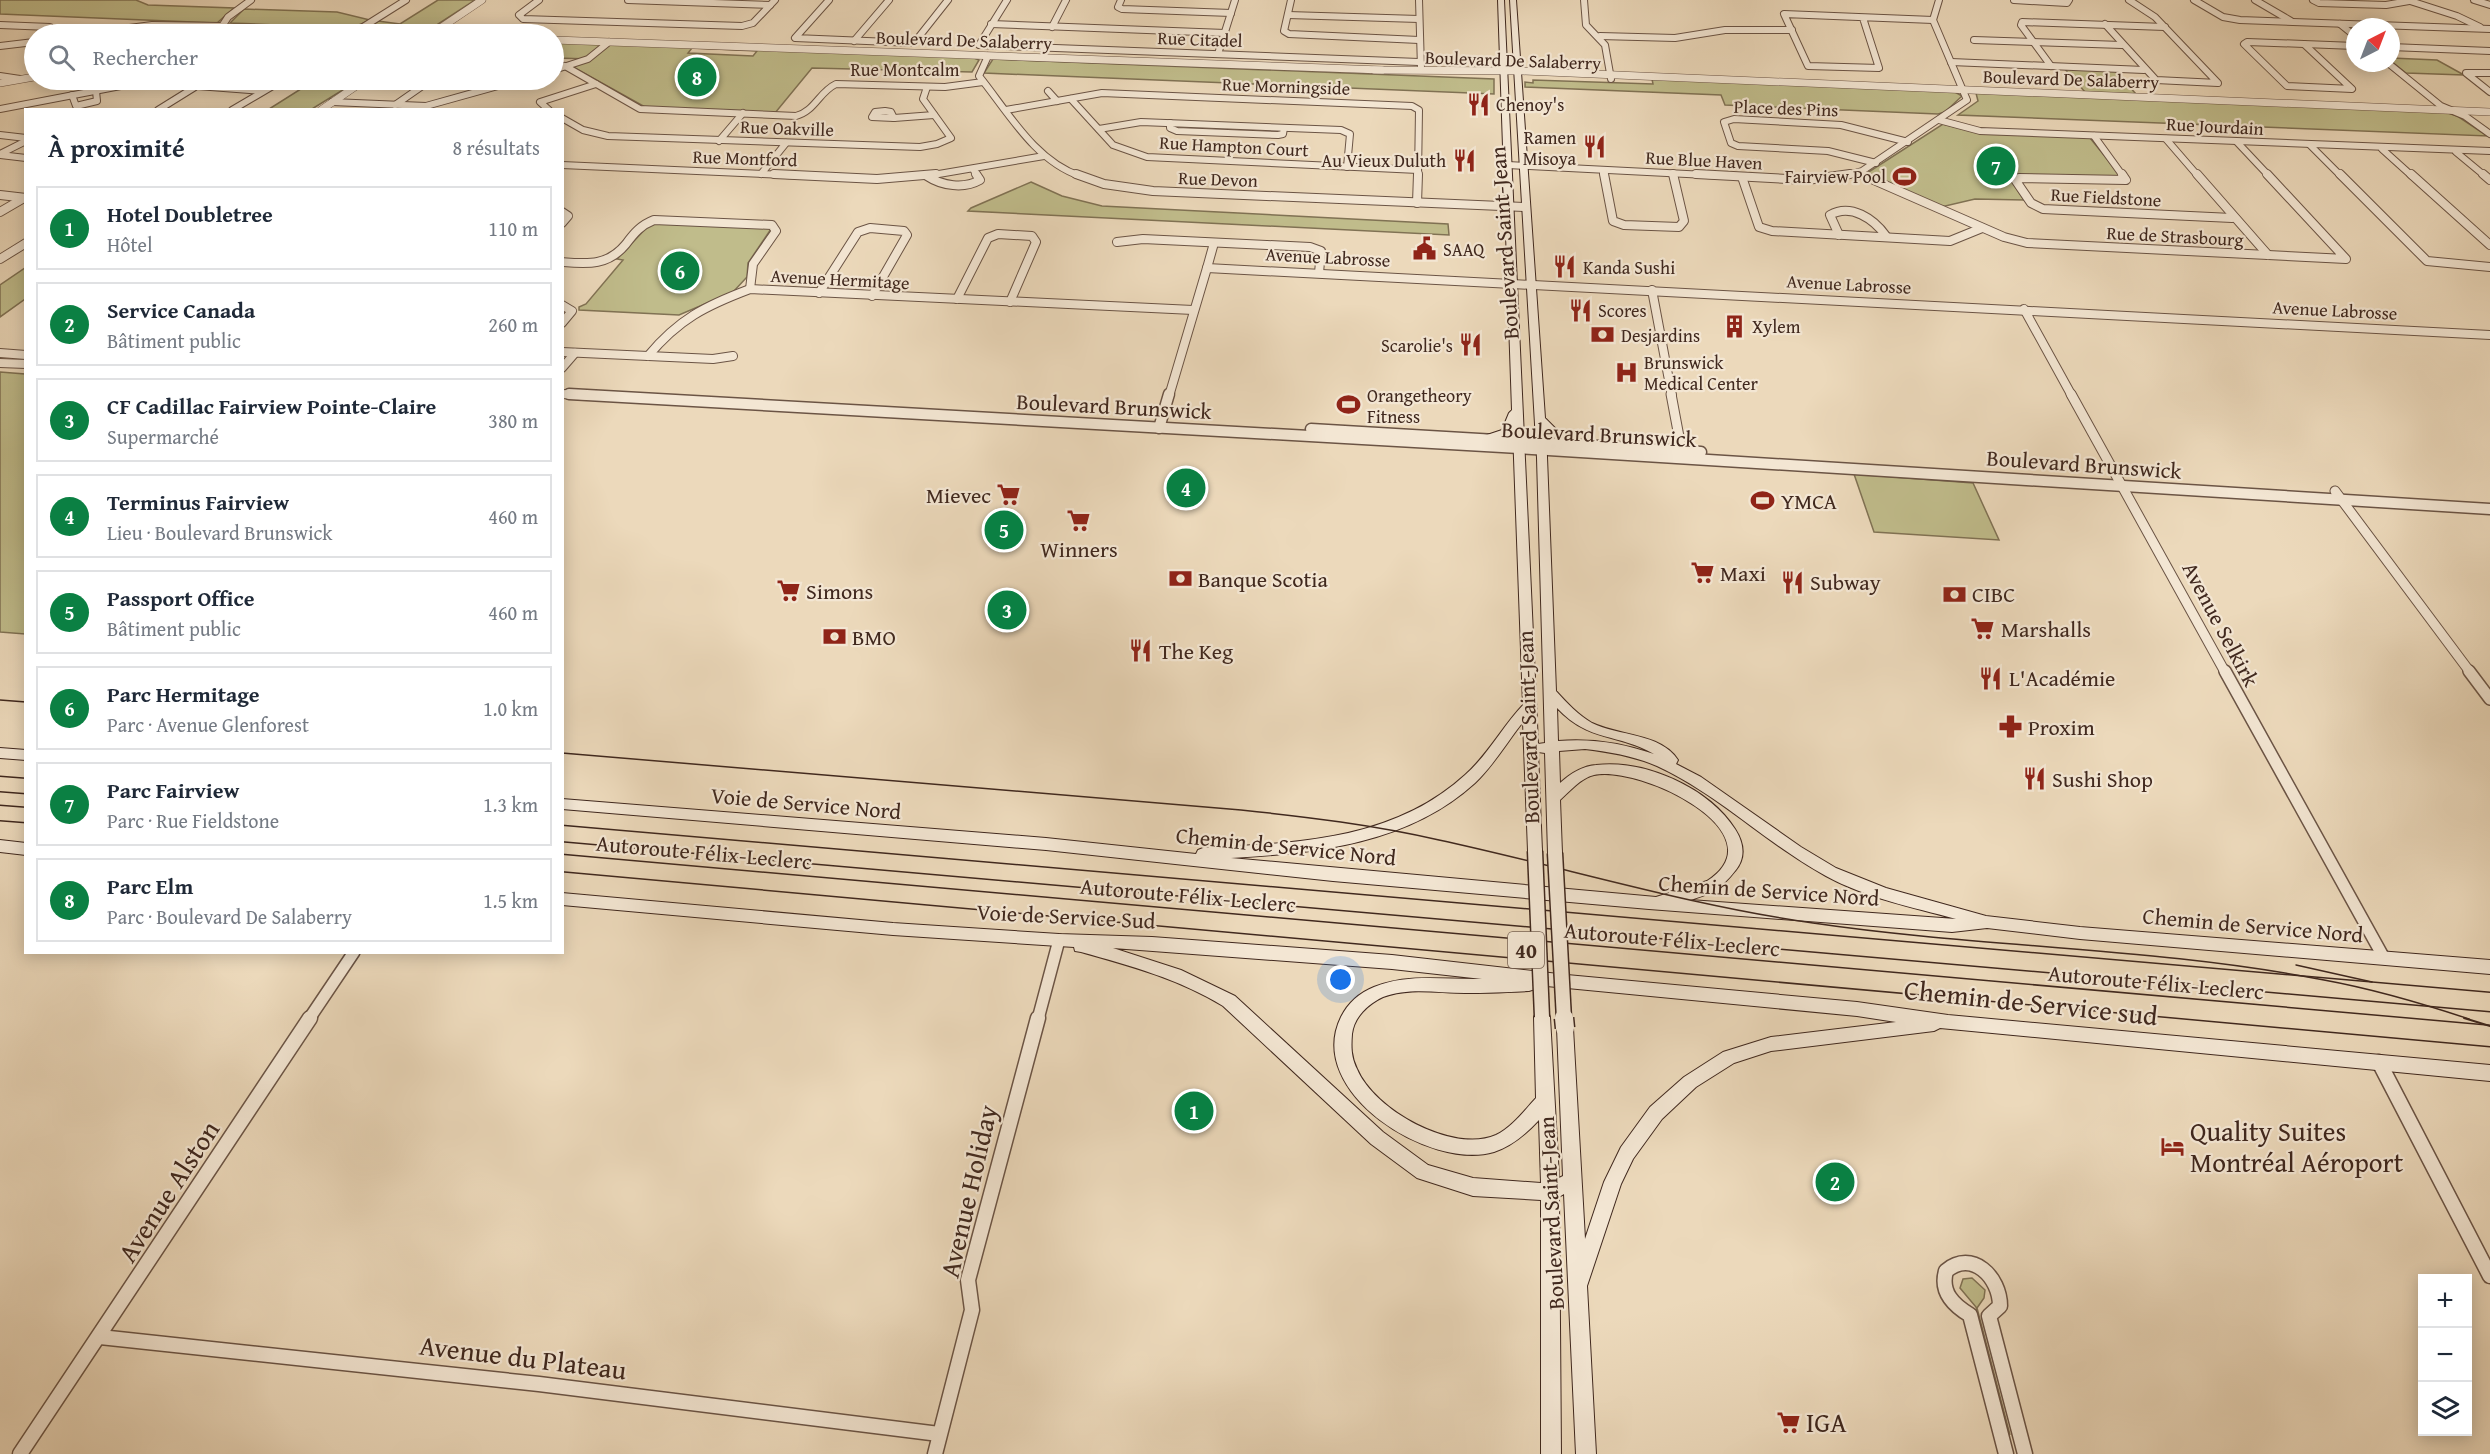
<!DOCTYPE html>
<html lang="fr">
<head>
<meta charset="utf-8">
<style>
  :root { --surface:#fff; --page:#f6f6f7; --text:#1f2937; --muted:#747a83; --line:#e0e1e3; --accent:#0b8043 }
  body { margin:0; font-family:"Gentium Book Plus",serif; background:var(--page); color:var(--text) }
  .controls { position:absolute; right:18px; bottom:18px; display:grid; overflow:hidden; border-radius:0px; box-shadow:0 3px 15px #0003 }
  .controls button { width:54px; height:54px; display:grid; place-items:center; padding:0; border:0; border-bottom:2px solid var(--line); background:var(--surface); color:var(--text); font:30px sans-serif }
  .compass { position:absolute; left:2346px; top:18px; width:54px; height:54px; border-radius:50%; background:var(--surface); box-shadow:0 3px 15px #0003; rotate:42deg }
  .you { position:absolute; left:1341px; top:980px; width:21px; height:21px; margin:-15px; border:4px solid #fff; border-radius:50%; background:#1a73e8; box-shadow:0 0 0 9px #1a73e833 }
  .badge { display:grid; place-items:center; width:39px; height:39px; border-radius:50%; background:var(--accent); color:#fff; font-size:20px; font-weight:700 }
  .pin { position:absolute; translate:-50% -50%; border:3px solid #fff; box-shadow:0 2px 6px #0006 }
  .list { margin:0; padding:0; list-style:none }
  h2 { display:flex; justify-content:space-between; align-items:center; height:78px; margin:0; padding:0 24px; font-size:26px }
  h2 small { font-size:20px; font-weight:400; color:var(--muted) }
  .list li { display:grid; grid-template-columns:39px 1fr auto; gap:18px; align-items:center; box-sizing:border-box; height:84px; margin:0 12px 12px; padding:0 12px; border:2px solid var(--line); border-radius:0px }
  .list b { display:block; font-size:22px; white-space:nowrap }
  .list p { margin:0; font-size:20px; white-space:nowrap; color:var(--muted) }
  .list em { font-size:20px; font-style:normal; color:var(--muted) }
  .icon { flex:none; width:33px; height:33px; fill:none; stroke:currentColor; stroke-width:2; stroke-linecap:round; stroke-linejoin:round }
  .map { position:relative; flex:none; width:2490px; height:1454px; overflow:hidden }
  .search { position:absolute; background:var(--surface); box-shadow:0 3px 15px #0003; left:24px; top:24px; width:540px; height:66px; display:flex; align-items:center; gap:15px; box-sizing:border-box; padding:0 21px; border-radius:33px; color:var(--muted); font-size:22px }
  .panel { position:absolute; background:var(--surface); box-shadow:0 3px 15px #0003; left:24px; top:108px; width:540px; height:846px; border-radius:0px }
  .map>svg:first-child { display:block }
</style>
</head>
<body>
<div class="map">
<svg width="2490" height="1454" viewBox="0 0 2490 1454">
  <rect width="100%" height="100%" fill="#ecd9bb"/>
  <filter id="stains"><feTurbulence type="fractalNoise" baseFrequency=".00333" numOctaves="4"/><feColorMatrix values="0 0 0 0 .2 0 0 0 0 .09 0 0 0 0 .02 0 0 0 .5 -.17"/></filter>
  <radialGradient id="worn" r=".72"><stop offset=".6" stop-color="#630" stop-opacity="0"/><stop offset="1" stop-color="#630" stop-opacity=".3"/></radialGradient>
  <g fill="#c0bc8b" stroke="#807254" stroke-width="1.5" fill-rule="evenodd">
    <polygon points="0,0 136,0 148,5 234,8 217,23 0,14"/>
    <polygon points="438,0 475,0 429,30 369,28 378,21 400,24"/>
    <path d="M 244,9 L 337,12 L 370,20 C 345,34 320,28 292,26 C 271,24 251,24 230,23 Z"/>
    <path d="M 554,41 L 969,56 L 979,60 L 972,72 L 812,68 L 775,113 L 645,107 L 573,67 L 592,59 L 554,58 ZM 692,48 L 757,51 L 753,56 L 688,53 Z"/>
    <polygon points="2391,58 2437,60 2464,75 2406,73 2391,61"/>
    <polygon points="993,59 1494,79 1494,94 984,73"/>
    <polygon points="2064,68 2114,70 2136,94 2085,92"/>
    <polygon points="1652,79 1955,92 1962,96 1945,112 1938,114 1725,105 1721,95 1525,87 1525,82 1533,83 1533,80 1653,84"/>
    <polygon points="315,80 359,80 312,109 269,109"/>
    <polygon points="1976,93 2445,112 2457,116 2487,136 1958,115 1978,101"/>
    <polygon points="1943,124 1967,130 2090,138 2121,176 2017,176 2012,181 2024,200 1975,199 1941,207 1867,173"/>
    <polygon points="1031,182 1062,196 1102,206 1448,224 1449,235 968,211 971,208"/>
    <polygon points="651,223 770,228 771,229 748,263 747,277 733,292 679,315 579,310 579,307 586,304 623,260 617,259"/>
    <polygon points="25,268 25,299 0,317 0,285"/>
    <polygon points="0,372 25,374 25,634 0,632"/>
    <polygon points="1854,474 1973,483 1999,540 1874,532"/>
    <polygon points="1972,1278 1985,1290 1984,1298 1977,1308 2010,1435 1976,1307 1960,1288 1963,1279"/>
  </g>
  <g fill="none" stroke-linecap="round" stroke-linejoin="round">
    <defs>
      <g id="minor-far4">
        <polyline points="539,0 519,15 523,19 742,26 753,23 775,0"/>
        <polyline points="628,0 770,5"/>
        <polyline points="829,0 795,38 914,43 948,0"/>
        <polyline points="1007,0 979,45 1419,62"/>
        <polyline points="1121,0 1118,7 1122,9 1231,13"/>
        <polyline points="1291,0 1284,31 1289,34 1419,40"/>
        <polyline points="1419,0 1421,68"/>
        <polyline points="1584,0 1586,25 1605,45 1611,79"/>
        <polyline points="2014,0 2067,3 2069,0"/>
        <polyline points="2194,0 2223,17 2240,20 2490,29"/>
        <polyline points="2255,0 2291,21"/>
        <polyline points="2313,0 2319,3 2386,5 2409,1"/>
        <polyline points="2407,0 2457,16 2480,27"/>
        <polyline points="2474,0 2490,5"/>
        <polyline points="1288,15 1419,19"/>
        <polyline points="1863,18 1879,68 1808,66 1784,14 1933,20"/>
        <polyline points="991,24 1225,33"/>
        <polyline points="2105,24 2156,80 2218,83 2155,17 2129,0"/>
        <polyline points="2340,24 2355,36"/>
        <polyline points="0,25 50,27 52,34"/>
        <polyline points="1052,27 1066,0"/>
        <polyline points="84,34 152,25 221,26"/>
        <polyline points="217,34 228,17 251,0"/>
        <polyline points="352,34 406,0"/>
        <polyline points="1600,36 1675,38 1725,30 1792,30"/>
        <polyline points="1974,40 2122,45"/>
        <polyline points="854,41 889,0"/>
        <polygon points="2247,42 2304,44 2352,89 2287,86 2244,44"/>
        <polyline points="2304,44 2355,46"/>
        <polyline points="0,46 34,42"/>
        <polyline points="2391,47 2490,51"/>
        <polyline points="1218,54 1235,0"/>
        <path d="M 988,56 L 979,76 C 1008,112 1035,161 1080,176"/>
        <polyline points="1951,62 2144,70"/>
        <polyline points="2388,63 2441,106 2465,116 2490,134"/>
        <path d="M 565,66 L 640,109 L 796,116 C 815,111 819,92 836,84 L 945,87 L 983,82"/>
        <polyline points="2051,66 2021,25 2022,22 2165,27"/>
        <polyline points="554,70 588,59 609,42"/>
        <polyline points="2490,73 2466,73 2490,92"/>
        <polyline points="0,76 20,79"/>
        <polyline points="145,82 262,91"/>
        <polyline points="1048,91 1057,101"/>
        <polyline points="72,95 76,106 97,101 96,91"/>
        <polyline points="1071,99 1113,145 1147,157 1418,170"/>
        <polyline points="332,102 426,106 519,80"/>
        <polyline points="395,105 431,80"/>
        <polyline points="0,109 152,80"/>
        <polyline points="158,110 195,87"/>
        <polyline points="232,110 283,80"/>
        <polyline points="549,110 540,102 596,84"/>
        <polyline points="1006,110 1102,93 1412,106 1419,110 1418,176"/>
        <polygon points="885,111 891,112 894,118 872,117 875,112"/>
        <polyline points="562,118 583,130 608,136 920,147 937,144 951,138 923,99 927,87"/>
        <polyline points="894,118 934,115"/>
        <polyline points="1939,120 1980,131 2490,151"/>
        <polyline points="1170,123 1170,128 1177,131 1278,135 1283,134 1284,128"/>
        <polyline points="1099,129 1141,122 1341,130 1350,134 1347,167"/>
        <polyline points="0,135 26,138"/>
        <polyline points="2094,136 2123,176"/>
        <polyline points="2166,139 2198,176"/>
        <polyline points="719,141 743,113"/>
        <polyline points="2237,142 2269,176"/>
        <polyline points="2310,145 2341,176"/>
        <polyline points="2382,149 2412,176"/>
        <polyline points="2456,152 2485,176"/>
        <polyline points="0,154 26,141"/>
        <polyline points="0,155 26,158"/>
        <polyline points="1876,163 1828,151 1738,146 1731,143 1724,122 1734,119 1841,125 1908,142"/>
        <polyline points="562,165 808,176"/>
        <polyline points="1508,165 1726,176"/>
        <polyline points="973,169 977,176"/>
        <polyline points="1603,170 1604,176"/>
        <polyline points="1857,173 1864,176"/>
        <polyline points="761,174 786,143"/>
        <polyline points="927,176 1044,156"/>
        <polyline points="1845,176 1862,171 1967,100 1933,20 1939,0"/>
      </g>
      <g id="minor-far3">
        <polyline points="774,174 877,179 936,174"/>
        <polyline points="1076,174 1104,184 1153,191 1524,207"/>
        <polyline points="1604,174 1613,221 1624,225 1679,227 1684,221 1673,174"/>
        <polyline points="1696,174 1807,180 1850,174"/>
        <polyline points="1860,174 2004,237 2027,243 2346,259 2267,174"/>
        <polyline points="2122,174 2126,180 2019,178 2016,181 2031,203 2043,209 2232,218"/>
        <polyline points="2197,174 2268,255"/>
        <polyline points="2340,174 2427,261 2490,267"/>
        <polyline points="2411,174 2490,245"/>
        <polyline points="2483,174 2490,180"/>
        <path d="M 927,176 C 942,186 964,189 980,180 L 976,174"/>
        <polyline points="1742,177 1759,227 1772,231 1950,241 1982,228"/>
        <polyline points="0,195 26,198"/>
        <polyline points="1417,203 1418,174"/>
        <polyline points="0,212 24,198"/>
        <polyline points="562,212 568,216 562,223"/>
        <path d="M 1839,235 L 1830,215 C 1851,203 1874,219 1886,236"/>
        <polyline points="1117,242 1143,239 1310,247 1321,251 1319,273"/>
        <polyline points="0,259 26,243"/>
        <path d="M 562,262 C 588,264 608,266 626,244 C 634,233 641,225 654,220 L 772,225 L 776,231 L 753,264 L 750,289"/>
        <polyline points="1207,268 1214,243"/>
        <polyline points="1652,290 1672,396"/>
        <polyline points="819,293 858,232 870,228 904,231 907,235 872,296"/>
        <polyline points="957,299 988,238 998,234 1032,236 1036,242 1010,302"/>
        <polyline points="562,305 572,311 562,323"/>
        <polyline points="2024,309 2072,396"/>
        <polyline points="562,352 713,359 733,356"/>
        <path d="M 648,356 C 679,319 705,306 750,289 L 1193,310"/>
        <polyline points="562,368 575,353"/>
      </g>
      <g id="minor-far2">
        <polyline points="1671,394 1683,458"/>
        <polyline points="2071,394 2225,672"/>
        <polyline points="2335,491 2470,672"/>
      </g>
      <g id="minor-far1">
        <polyline points="2225,671 2384,958"/>
        <polyline points="2469,671 2490,699"/>
        <polyline points="309,1019 354,952"/>
        <polyline points="1038,1019 1059,940"/>
      </g>
      <g id="minor">
        <polyline points="2379,1062 2490,1276"/>
        <polyline points="100,1337 539,1384 939,1434"/>
        <polyline points="20,1454 310,1018"/>
        <polyline points="935,1454 972,1310 968,1280 1038,1018"/>
        <path d="M 2006,1454 L 1970,1315 C 1953,1305 1940,1292 1946,1271 C 1972,1249 2000,1277 2000,1306 L 1989,1316 L 2025,1454"/>
      </g>
      <g id="tertiary-far2">
        <polyline points="433,33 482,0"/>
        <polyline points="301,34 362,31 485,34"/>
        <polyline points="554,40 1382,70"/>
        <polyline points="1374,70 1523,71 2490,112"/>
        <polyline points="0,83 34,77"/>
        <polyline points="321,110 365,80"/>
      </g>
      <g id="tertiary-far1">
        <polyline points="0,353 26,355"/>
        <polyline points="0,363 26,364"/>
        <polyline points="562,394 596,396"/>
        <polyline points="1169,396 1207,268 2490,335"/>
      </g>
      <g id="tertiary">
        <polyline points="569,394 1502,447 2490,509"/>
        <polyline points="1159,428 1169,394"/>
        <polyline points="1311,429 1701,452"/>
      </g>
      <g id="secondary">
        <path d="M 1498,0 L 1504,0 L 1538,744 L 1545,743 L 1537,458 L 1510,0 L 1516,0 L 1545,418 L 1561,434 L 1587,444 L 1586,446 C 1572,448 1555,440 1546,431 L 1556,691 C 1567,703 1578,715 1592,723 C 1618,736 1661,733 1678,760 L 1676,764 L 1701,777 L 1801,847 L 1836,868 L 1886,888 L 1986,916 L 2080,927 L 2490,960 L 2490,974 L 2080,939 L 1987,928 L 1952,932 L 1649,909 L 1333,881 L 1046,850 L 562,809 L 562,799 L 1046,838 L 1196,854 L 1198,850 L 1203,848 C 1295,843 1393,841 1465,775 C 1488,755 1502,727 1523,705 L 1513,431 L 1511,434 L 1483,441 L 1478,438 L 1502,430 L 1509,413 L 1512,410 ZM 1557,708 C 1590,743 1618,733 1654,754 C 1622,743 1592,738 1558,741 ZM 1523,722 L 1528,851 L 1530,855 L 1540,855 L 1542,851 L 1538,752 L 1545,753 L 1548,853 L 1550,857 L 1560,857 L 1562,853 L 1560,800 C 1570,791 1581,778 1594,775 C 1640,765 1781,833 1707,881 L 1656,897 L 1231,858 C 1317,853 1408,844 1475,783 C 1494,765 1507,742 1523,722 ZM 1585,749 C 1610,752 1634,756 1657,766 C 1718,794 1767,844 1826,876 C 1866,898 1912,907 1956,919 L 1690,900 C 1711,894 1721,889 1735,871 C 1746,858 1744,843 1735,829 C 1709,788 1645,759 1596,765 C 1582,766 1570,774 1560,783 L 1559,751 Z"/>
        <polygon points="0,748 26,750 26,760 0,758"/>
        <polygon points="0,840 26,843 26,855 0,852"/>
        <path d="M 562,893 L 893,923 L 1059,934 L 1152,937 L 1392,955 L 1567,975 L 1857,1002 L 1948,1015 L 2490,1065 L 2490,1081 L 1940,1028 L 1934,1031 L 1771,1051 L 1734,1063 L 1696,1087 L 1662,1119 L 1633,1159 L 1621,1184 L 1587,1286 L 1596,1454 L 1576,1454 L 1564,1194 L 1559,1197 L 1561,1454 L 1541,1454 L 1541,1200 L 1473,1196 L 1417,1178 L 1371,1144 L 1223,1006 C 1179,979 1131,966 1081,952 L 1075,951 L 1074,947 L 893,935 L 562,905 ZM 1113,948 L 1392,969 L 1482,979 C 1446,980 1408,973 1374,987 C 1359,993 1348,1003 1341,1017 C 1304,1092 1430,1171 1494,1152 C 1512,1146 1526,1134 1539,1120 L 1541,1183 L 1473,1178 L 1428,1165 L 1383,1132 L 1235,996 L 1181,970 ZM 1536,985 L 1857,1016 L 1896,1022 L 1771,1037 L 1723,1052 L 1684,1077 L 1650,1107 L 1621,1147 L 1604,1182 L 1585,1239 L 1573,1028 L 1571,1023 L 1565,1021 L 1559,1023 L 1557,1028 L 1563,1176 L 1559,1178 L 1550,1017 L 1548,1012 L 1542,1010 L 1536,1012 L 1534,1017 L 1536,1098 C 1524,1111 1512,1127 1496,1135 C 1453,1154 1374,1110 1357,1069 C 1351,1057 1351,1047 1352,1034 C 1354,1017 1368,1004 1383,997 C 1409,987 1438,993 1465,993 C 1486,993 1508,992 1529,991 L 1535,989 Z"/>
      </g>
      <g id="motorway">
        <polygon points="0,777 26,779 26,793 0,791"/>
        <polygon points="0,806 26,808 26,822 0,820"/>
        <polygon points="562,826 2490,993 2490,1011 562,841"/>
        <polygon points="562,855 2490,1026 2490,1046 562,871"/>
      </g>
    </defs>
    <use href="#minor-far4" stroke="#6b5445" stroke-width="8"/>
    <use href="#minor-far3" stroke="#6b5445" stroke-width="10"/>
    <use href="#minor-far2" stroke="#6b5445" stroke-width="11"/>
    <use href="#minor-far1" stroke="#6b5445" stroke-width="14"/>
    <use href="#minor" stroke="#6b5445" stroke-width="17"/>
    <use href="#tertiary-far2" stroke="#6b5445" stroke-width="8"/>
    <use href="#tertiary-far1" stroke="#6b5445" stroke-width="10"/>
    <use href="#tertiary" stroke="#6b5445" stroke-width="13"/>
    <use href="#secondary" stroke="#40281e" stroke-width="2"/>
    <use href="#motorway" stroke="#40281e" stroke-width="3"/>
    <use href="#minor-far4" stroke="#f3e6d3" stroke-width="6"/>
    <use href="#minor-far3" stroke="#f3e6d3" stroke-width="8"/>
    <use href="#minor-far2" stroke="#f3e6d3" stroke-width="9"/>
    <use href="#minor-far1" stroke="#f3e6d3" stroke-width="11"/>
    <use href="#minor" stroke="#f3e6d3" stroke-width="14"/>
    <use href="#tertiary-far2" stroke="#f3e6d3" stroke-width="7"/>
    <use href="#tertiary-far1" stroke="#f3e6d3" stroke-width="8"/>
    <use href="#tertiary" stroke="#f3e6d3" stroke-width="10"/>
    <use href="#secondary" fill="#f3e6d3" fill-rule="evenodd"/>
    <use href="#motorway" fill="#ecd9bb" fill-rule="evenodd"/>
    <g stroke="#40281e" stroke-width="1.5">
      <polyline points="0,700 26,702"/>
      <path d="M 562,753 L 1241,810 C 1308,817 1374,825 1439,840 C 1564,867 1687,905 1813,923 C 1982,948 2155,947 2324,980 C 2373,989 2421,1003 2469,1019"/>
      <polyline points="2296,965 2372,982"/>
    </g>
    <polyline stroke="#40281e" stroke-width="2" points="2464,1018 2490,1026"/>
    <defs>
      <g id="secondary-bridge-far1">
        <polyline points="1535,851 1542,1017"/>
        <polyline points="1555,853 1564,1019"/>
      </g>
      <polyline id="secondary-bridge" points="1564,1018 1565,1028"/>
    </defs>
    <use href="#secondary-bridge-far1" stroke="#40281e" stroke-width="17" stroke-linecap="butt"/>
    <use href="#secondary-bridge" stroke="#40281e" stroke-width="21" stroke-linecap="butt"/>
    <use href="#secondary-bridge-far1" stroke="#f3e6d3" stroke-width="14"/>
    <use href="#secondary-bridge" stroke="#f3e6d3" stroke-width="18"/>
  </g>
  <defs>
    <symbol id="restaurant-bare" viewBox="-9 -9 18 18"><path d="M-5-6h1v4h1v-4h1v4h1v-4h1v5L-1.5 .5V6h-2V.5L-5-1ZM5-6V6H3V1.5H1.5Q1.5-4 5-6Z" fill="#8f2418" stroke="#f3e6d3" stroke-width="2.5" paint-order="stroke"/></symbol>
    <symbol id="stadium-bare" viewBox="-9 -9 18 18"><path d="M0-5a6.5 5 0 1 0 0 10a6.5 5 0 1 0 0-10ZM-3.5-1.8h7v3.6h-7Z" fill="#8f2418" stroke="#f3e6d3" stroke-width="2.5" paint-order="stroke"/></symbol>
    <symbol id="civic-bare" viewBox="-9 -9 18 18"><path d="M-.6-6.5H3V-4.5H.6V-3L4-1V1h2V6H-6V1h2V-1L-.6-3ZM-1.2 2.5V6h2.4V2.5Z" fill="#8f2418" stroke="#f3e6d3" stroke-width="2.5" paint-order="stroke"/></symbol>
    <symbol id="building-bare" viewBox="-9 -9 18 18"><path d="M-4-6H4V6H1V3H-1V6H-4ZM-2.5-4.3h1.7v1.8h-1.7ZM.8-4.3h1.7v1.8H.8ZM-2.5-1h1.7V.8h-1.7ZM.8-1h1.7V.8H.8Z" fill="#8f2418" stroke="#f3e6d3" stroke-width="2.5" paint-order="stroke"/></symbol>
    <symbol id="bank-bare" viewBox="-9 -9 18 18"><path d="M-6-4H6V4H-6ZM0-2.3a2.3 2.3 0 1 0 0 4.6a2.3 2.3 0 1 0 0-4.6Z" fill="#8f2418" stroke="#f3e6d3" stroke-width="2.5" paint-order="stroke"/></symbol>
    <symbol id="hospital-bare" viewBox="-9 -9 18 18"><path d="M-5-5h3v3.5h4V-5h3V5h-3V1.5h-4V5h-3Z" fill="#8f2418" stroke="#f3e6d3" stroke-width="2.5" paint-order="stroke"/></symbol>
    <symbol id="supermarket-bare" viewBox="-9 -9 18 18"><path d="M-6-5.5h2.5l.6 2H6L4.5 2H-2.5L-4.4-4H-6ZM-1.5 3.2a1.3 1.3 0 1 0 .1 0ZM3 3.2a1.3 1.3 0 1 0 .1 0Z" fill="#8f2418" stroke="#f3e6d3" stroke-width="2.5" paint-order="stroke"/></symbol>
    <symbol id="pharmacy-bare" viewBox="-9 -9 18 18"><path d="M-2-6h4v4h4v4h-4v4h-4v-4h-4v-4h4Z" fill="#8f2418" stroke="#f3e6d3" stroke-width="2.5" paint-order="stroke"/></symbol>
    <symbol id="hotel-bare" viewBox="-9 -9 18 18"><path d="M-6-4.5h1.5V1H6V5H4.5V3h-9V5H-6ZM-4 0a1.8 1.8 0 1 1 3.6 0ZM.5 0V-2.5h3Q6-2.5 6 0Z" fill="#8f2418" stroke="#f3e6d3" stroke-width="2.5" paint-order="stroke"/></symbol>
  </defs>
  <g fill-rule="evenodd">
    <use href="#restaurant-bare" x="1462" y="88" width="33" height="33"/>
    <use href="#restaurant-bare" x="1578" y="130" width="33" height="33"/>
    <use href="#restaurant-bare" x="1448" y="144" width="33" height="33"/>
    <use href="#stadium-bare" x="1888" y="160" width="33" height="33"/>
    <use href="#civic-bare" x="1408" y="232" width="33" height="33"/>
    <use href="#restaurant-bare" x="1548" y="250" width="33" height="33"/>
    <use href="#restaurant-bare" x="1564" y="294" width="33" height="33"/>
    <use href="#building-bare" x="1718" y="310" width="33" height="33"/>
    <use href="#bank-bare" x="1586" y="318" width="33" height="33"/>
    <use href="#restaurant-bare" x="1454" y="328" width="33" height="33"/>
    <use href="#hospital-bare" x="1610" y="356" width="33" height="33"/>
    <use href="#stadium-bare" x="1332" y="388" width="33" height="33"/>
    <use href="#supermarket-bare" x="992" y="478" width="33" height="33"/>
    <use href="#stadium-bare" x="1746" y="484" width="33" height="33"/>
    <use href="#supermarket-bare" x="1062" y="504" width="33" height="33"/>
    <use href="#supermarket-bare" x="1686" y="556" width="33" height="33"/>
    <use href="#bank-bare" x="1164" y="562" width="33" height="33"/>
    <use href="#restaurant-bare" x="1776" y="566" width="33" height="33"/>
    <use href="#supermarket-bare" x="772" y="574" width="33" height="33"/>
    <use href="#bank-bare" x="1938" y="578" width="33" height="33"/>
    <use href="#supermarket-bare" x="1966" y="612" width="33" height="33"/>
    <use href="#bank-bare" x="818" y="620" width="33" height="33"/>
    <use href="#restaurant-bare" x="1124" y="634" width="33" height="33"/>
    <use href="#restaurant-bare" x="1974" y="662" width="33" height="33"/>
    <use href="#pharmacy-bare" x="1994" y="710" width="33" height="33"/>
    <use href="#restaurant-bare" x="2018" y="762" width="33" height="33"/>
    <use href="#hotel-bare" x="2156" y="1130" width="33" height="33"/>
    <use href="#supermarket-bare" x="1772" y="1406" width="33" height="33"/>
  </g>
  <g text-anchor="middle" dominant-baseline="central" stroke-width="4.5" stroke-linejoin="round" paint-order="stroke">
    <g font-size="18" fill="#40281e" stroke="#f3e6d3">
      <text transform="translate(1200 39) rotate(2)">Rue Citadel</text>
      <text transform="translate(964 40) rotate(2)">Boulevard De Salaberry</text>
      <text transform="translate(1513 60) rotate(2)">Boulevard De Salaberry</text>
      <text x="905" y="69">Rue Montcalm</text>
      <text transform="translate(2071 79) rotate(2)">Boulevard De Salaberry</text>
      <text transform="translate(1286 86) rotate(2)">Rue Morningside</text>
      <text transform="translate(1786 108) rotate(2)">Place des Pins</text>
      <text transform="translate(2215 126) rotate(3)">Rue Jourdain</text>
      <text transform="translate(787 128) rotate(2)">Rue Oakville</text>
      <text transform="translate(1234 146) rotate(3)">Rue Hampton Court</text>
      <text transform="translate(745 158) rotate(2)">Rue Montford</text>
      <text transform="translate(1704 160) rotate(3)">Rue Blue Haven</text>
      <text transform="translate(1218 179) rotate(2)">Rue Devon</text>
      <text transform="translate(2106 197) rotate(3)">Rue Fieldstone</text>
      <text transform="translate(2175 236) rotate(3)">Rue de Strasbourg</text>
      <text transform="translate(1328 257) rotate(3)">Avenue Labrosse</text>
      <text transform="translate(840 279) rotate(3)">Avenue Hermitage</text>
      <text transform="translate(1849 284) rotate(3)">Avenue Labrosse</text>
      <text transform="translate(2335 310) rotate(3)">Avenue Labrosse</text>
    </g>
    <g font-size="18" fill="#40281e" stroke="#f3e6d3" text-anchor="start">
      <text x="1496" y="104">Chenoy's</text>
      <text x="1576" y="137" text-anchor="end">Ramen<tspan x="1576" dy="21">Misoya</tspan></text>
      <text x="1446" y="160" text-anchor="end">Au Vieux Duluth</text>
      <text x="1886" y="176" text-anchor="end">Fairview Pool</text>
      <text x="1443" y="249">SAAQ</text>
      <text x="1583" y="267">Kanda Sushi</text>
      <text x="1598" y="310">Scores</text>
      <text x="1752" y="326">Xylem</text>
      <text x="1621" y="335">Desjardins</text>
      <text x="1453" y="345" text-anchor="end">Scarolie's</text>
      <text x="1644" y="362">Brunswick<tspan x="1644" dy="21">Medical Center</tspan></text>
      <text x="1367" y="395">Orangetheory<tspan x="1367" dy="21">Fitness</tspan></text>
    </g>
    <rect fill="#f3e6d3" stroke="#766154" stroke-width="1.5" x="1508" y="932" width="36" height="36" rx="4.5"/>
    <g font-size="21" font-weight="bold" fill="#40281e">
      <text x="1526" y="950">40</text>
    </g>
    <g font-size="22" fill="#40281e" stroke="#f3e6d3">
      <text transform="translate(1504 243) rotate(-94)">Boulevard Saint-Jean</text>
      <text transform="translate(1114 406) rotate(3)">Boulevard Brunswick</text>
      <text transform="translate(1599 434) rotate(3)">Boulevard Brunswick</text>
      <text transform="translate(2084 464) rotate(4)">Boulevard Brunswick</text>
      <text transform="translate(2221 624) rotate(62)">Avenue Selkirk</text>
      <text transform="translate(1528 727) rotate(-92)">Boulevard Saint-Jean</text>
      <text transform="translate(806 803) rotate(5)">Voie de Service Nord</text>
      <text transform="translate(1286 846) rotate(6)">Chemin de Service Nord</text>
      <text transform="translate(704 852) rotate(5)">Autoroute Félix-Leclerc</text>
      <text transform="translate(1769 890) rotate(4)">Chemin de Service Nord</text>
      <text transform="translate(1188 895) rotate(5)">Autoroute Félix-Leclerc</text>
      <text transform="translate(1066 916) rotate(3)">Voie de Service Sud</text>
      <text transform="translate(2253 925) rotate(5)">Chemin de Service Nord</text>
      <text transform="translate(1672 939) rotate(5)">Autoroute Félix-Leclerc</text>
      <text transform="translate(2156 982) rotate(5)">Autoroute Félix-Leclerc</text>
      <text transform="translate(1551 1213) rotate(-93)">Boulevard Saint-Jean</text>
    </g>
    <g font-size="22" fill="#40281e" stroke="#f3e6d3" text-anchor="start">
      <text x="991" y="495" text-anchor="end">Mievec</text>
      <text x="1781" y="501">YMCA</text>
      <text x="1079" y="549" text-anchor="middle">Winners</text>
      <text x="1720" y="573">Maxi</text>
      <text x="1198" y="579">Banque Scotia</text>
      <text x="1810" y="582">Subway</text>
      <text x="806" y="591">Simons</text>
      <text x="1972" y="594">CIBC</text>
      <text x="2001" y="629">Marshalls</text>
      <text x="852" y="637">BMO</text>
      <text x="1159" y="651">The Keg</text>
      <text x="2009" y="678">L'Académie</text>
      <text x="2028" y="727">Proxim</text>
      <text x="2052" y="779">Sushi Shop</text>
    </g>
    <g font-size="27" fill="#40281e" stroke="#f3e6d3">
      <text transform="translate(2031 1002) rotate(6)">Chemin de Service sud</text>
      <text transform="translate(168 1191) rotate(-57)">Avenue Alston</text>
      <text transform="translate(968 1191) rotate(-77)">Avenue Holiday</text>
      <text transform="translate(523 1357) rotate(7)">Avenue du Plateau</text>
    </g>
    <g font-size="27" fill="#40281e" stroke="#f3e6d3" text-anchor="start">
      <text x="2190" y="1131">Quality Suites<tspan x="2190" dy="31">Montréal Aéroport</tspan></text>
      <text x="1806" y="1422">IGA</text>
    </g>
  </g>
  <rect width="100%" height="100%" filter="url(#stains)"/>
  <rect width="100%" height="100%" fill="url(#worn)"/>
</svg>
<div class="controls">
<button>+</button>
<button>−</button>
<button><svg class="icon" aria-label="layers" viewBox="0 0 24 24"><path d="M12 4l9 5-9 5-9-5zM3 14l9 5 9-5"/></svg></button>
</div>
<svg class="compass" viewBox="-18 -18 36 36"><path d="M0-13l5 13h-10z" fill="#e53935"/><path d="M0 13l5-13h-10z" fill="#747a83"/></svg>
<div class="you"></div>
<div class="pin badge" style="left:1194px;top:1111px">1</div>
<div class="pin badge" style="left:1835px;top:1182px">2</div>
<div class="pin badge" style="left:1007px;top:610px">3</div>
<div class="pin badge" style="left:1186px;top:488px">4</div>
<div class="pin badge" style="left:1004px;top:530px">5</div>
<div class="pin badge" style="left:680px;top:271px">6</div>
<div class="pin badge" style="left:1996px;top:166px">7</div>
<div class="pin badge" style="left:697px;top:77px">8</div>
<div class="search"><svg class="icon" aria-label="search" viewBox="0 0 24 24"><circle cx="10" cy="10" r="6"/><path d="M15 15l6 6"/></svg>Rechercher</div>
<section class="panel">
<h2>À proximité<small>8 résultats</small></h2>
<ul class="list">
<li><span class="badge">1</span><div><b>Hotel Doubletree</b><p>Hôtel</p></div><em>110 m</em></li>
<li><span class="badge">2</span><div><b>Service Canada</b><p>Bâtiment public</p></div><em>260 m</em></li>
<li><span class="badge">3</span><div><b>CF Cadillac Fairview Pointe-Claire</b><p>Supermarché</p></div><em>380 m</em></li>
<li><span class="badge">4</span><div><b>Terminus Fairview</b><p>Lieu · Boulevard Brunswick</p></div><em>460 m</em></li>
<li><span class="badge">5</span><div><b>Passport Office</b><p>Bâtiment public</p></div><em>460 m</em></li>
<li><span class="badge">6</span><div><b>Parc Hermitage</b><p>Parc · Avenue Glenforest</p></div><em>1.0 km</em></li>
<li><span class="badge">7</span><div><b>Parc Fairview</b><p>Parc · Rue Fieldstone</p></div><em>1.3 km</em></li>
<li><span class="badge">8</span><div><b>Parc Elm</b><p>Parc · Boulevard De Salaberry</p></div><em>1.5 km</em></li>
</ul>
</section>
</div>
</body>
</html>
